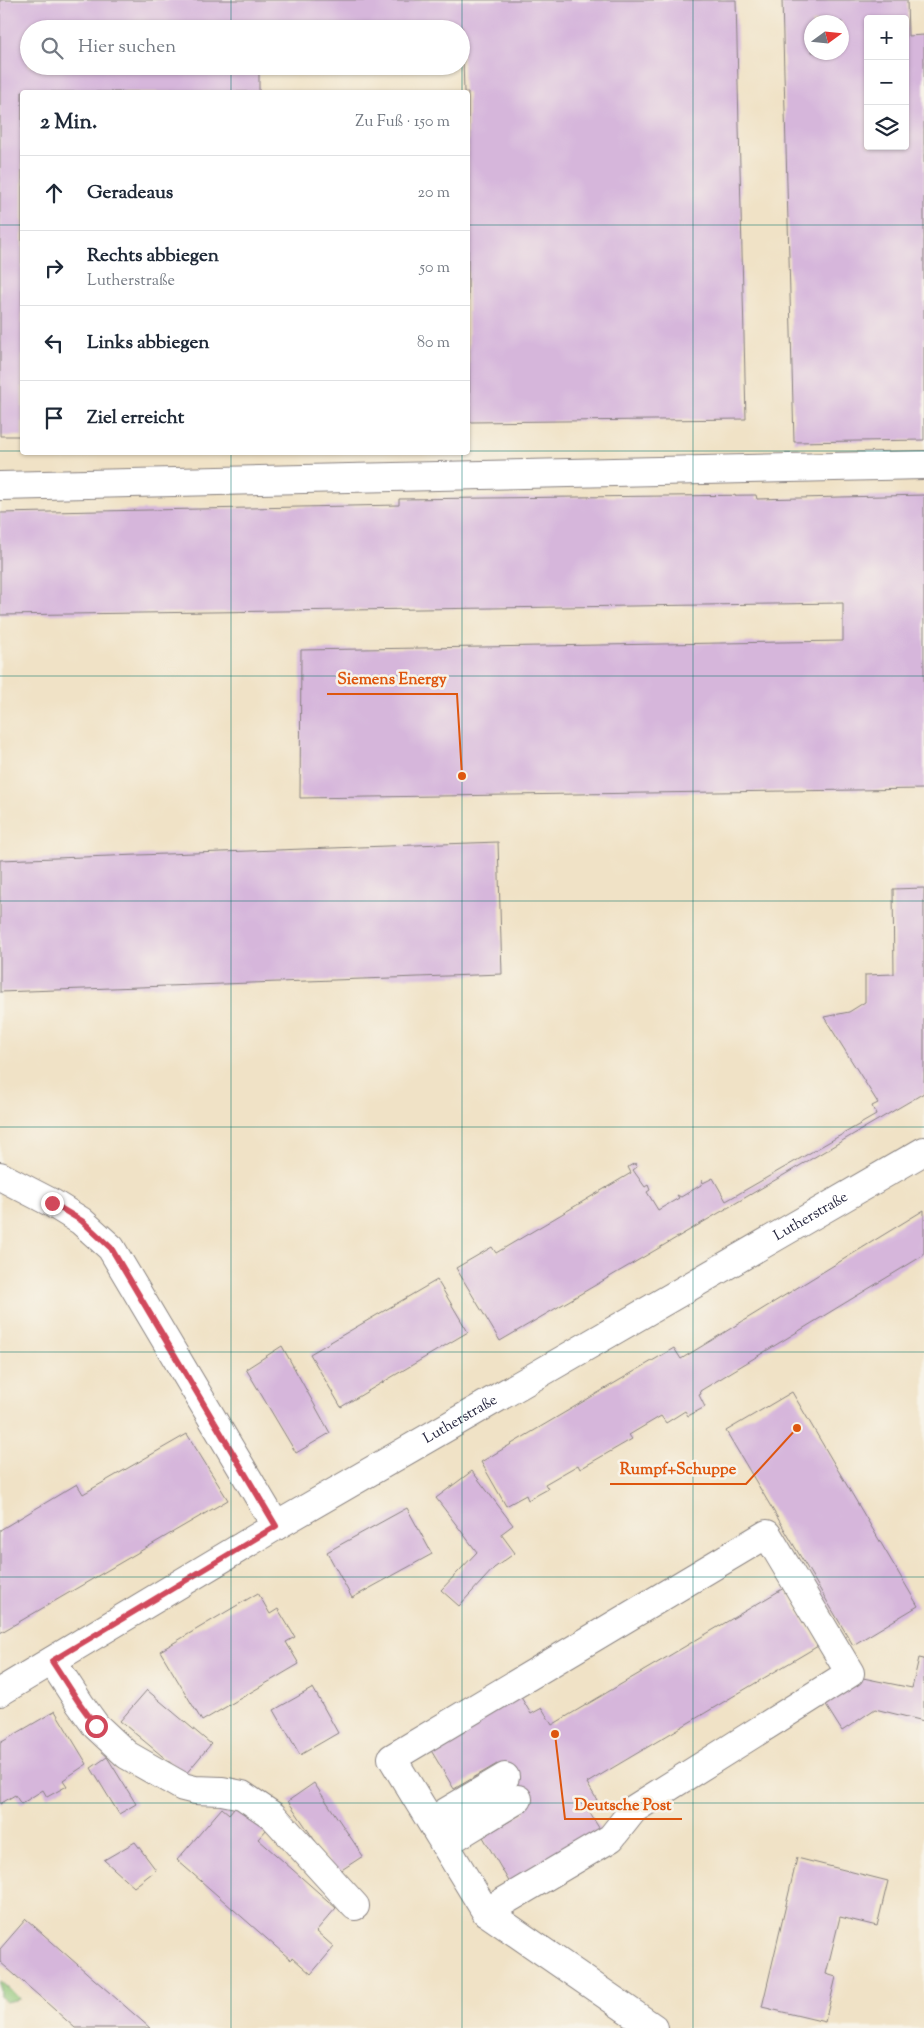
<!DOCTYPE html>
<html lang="de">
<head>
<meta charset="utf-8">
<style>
  :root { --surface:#fff; --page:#f6f6f7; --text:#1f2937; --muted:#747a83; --line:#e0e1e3 }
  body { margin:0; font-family:"Sorts Mill Goudy",serif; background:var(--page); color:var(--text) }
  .controls { position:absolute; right:15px; top:15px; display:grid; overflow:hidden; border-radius:5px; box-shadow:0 1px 4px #0004 }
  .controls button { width:45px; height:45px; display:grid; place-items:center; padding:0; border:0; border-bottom:1px solid var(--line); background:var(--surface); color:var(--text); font:25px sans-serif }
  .compass { position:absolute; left:804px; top:15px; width:45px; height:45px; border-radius:50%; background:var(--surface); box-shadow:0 1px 4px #0004; rotate:75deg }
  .stop { position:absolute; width:15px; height:15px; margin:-11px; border:4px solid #d1495b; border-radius:50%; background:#fff }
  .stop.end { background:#d1495b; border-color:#fff; box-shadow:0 1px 5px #0008 }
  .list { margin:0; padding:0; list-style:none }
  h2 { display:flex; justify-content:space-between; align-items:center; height:65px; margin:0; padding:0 20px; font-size:21px }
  h2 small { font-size:16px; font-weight:400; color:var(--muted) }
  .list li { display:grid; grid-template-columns:32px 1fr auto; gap:15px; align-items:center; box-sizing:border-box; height:75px; padding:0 20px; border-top:1px solid var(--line) }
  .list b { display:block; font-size:19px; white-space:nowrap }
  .list p { margin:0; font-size:16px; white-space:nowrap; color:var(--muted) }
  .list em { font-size:16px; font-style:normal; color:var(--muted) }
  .icon { flex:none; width:28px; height:28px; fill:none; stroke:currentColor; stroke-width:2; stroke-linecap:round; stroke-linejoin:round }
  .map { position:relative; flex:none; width:924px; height:2028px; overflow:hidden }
  .search { position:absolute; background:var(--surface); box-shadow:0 1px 4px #0004; left:20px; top:20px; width:450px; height:55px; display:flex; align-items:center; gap:12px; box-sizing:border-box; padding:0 18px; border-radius:28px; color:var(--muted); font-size:19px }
  .panel { position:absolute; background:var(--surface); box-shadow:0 1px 4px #0004; left:20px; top:90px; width:450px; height:365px; border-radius:5px }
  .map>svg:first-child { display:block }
</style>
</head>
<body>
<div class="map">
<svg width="924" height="2028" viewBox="0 0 924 2028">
  <rect width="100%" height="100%" fill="#f7f3e8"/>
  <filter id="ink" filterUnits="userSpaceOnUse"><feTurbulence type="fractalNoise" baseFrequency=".02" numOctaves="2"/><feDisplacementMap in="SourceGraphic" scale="10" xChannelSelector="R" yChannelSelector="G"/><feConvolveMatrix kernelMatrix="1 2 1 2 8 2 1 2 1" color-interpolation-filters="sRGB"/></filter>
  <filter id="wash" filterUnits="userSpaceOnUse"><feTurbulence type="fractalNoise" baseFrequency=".0096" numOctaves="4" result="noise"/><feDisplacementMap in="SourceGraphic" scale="20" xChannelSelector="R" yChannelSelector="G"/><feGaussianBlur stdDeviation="1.12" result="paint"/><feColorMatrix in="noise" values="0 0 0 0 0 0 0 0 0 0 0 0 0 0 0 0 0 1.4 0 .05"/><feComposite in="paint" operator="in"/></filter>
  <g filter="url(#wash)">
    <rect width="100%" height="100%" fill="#f0e2c6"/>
    <polygon fill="#90c779" stroke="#59745a" points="0,1981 20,1999 5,2002 0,1996"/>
    <g id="blocks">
      <g fill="#d6b6db" fill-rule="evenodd">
        <polygon points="0,0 736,0 746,419 470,422 468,288 468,92 464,92 462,27 322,29 29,29 29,66 259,66 259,92 22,92 22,436 0,436"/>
        <path d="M 782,0 L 907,0 L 908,36 L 924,35 L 924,440 L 794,442 ZM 868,19 L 905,19 L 905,146 L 868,146 ZM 812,22 L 842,22 L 842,52 L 812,52 Z"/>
        <polygon points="756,495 757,499 924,495 924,789 300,798 301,650 843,641 843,603 0,615 0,513 399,505 399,499"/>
        <polygon points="498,842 502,974 0,992 0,860"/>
        <polygon points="924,888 924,1093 500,1341 456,1268 492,1247 496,1253 631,1173 628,1167 635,1163 637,1167 633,1170 645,1187 648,1185 650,1190 647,1192 658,1210 679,1198 677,1195 681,1197 701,1185 702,1180 703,1183 713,1178 726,1201 876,1115 872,1106 878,1103 824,1017 849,1012 865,1002 865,975 894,974 893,889"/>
        <polygon points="924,1210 924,1255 700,1391 701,1394 699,1395 705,1407 688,1416 685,1411 666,1423 661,1416 629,1435 632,1439 580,1469 578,1465 545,1484 548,1489 528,1500 526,1495 506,1506 481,1462 674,1348 681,1359"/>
        <polygon points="437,1280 468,1332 341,1407 310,1354"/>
        <polygon points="282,1346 330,1433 296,1453 246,1369"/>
        <polygon points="792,1392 918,1606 853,1645 726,1431"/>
        <polygon points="187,1434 228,1500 0,1633 0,1530 77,1484 83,1494"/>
        <polygon points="472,1471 513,1525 501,1534 515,1553 494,1568 459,1606 441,1590 477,1552 436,1498"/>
        <polygon points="407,1508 432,1554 352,1598 327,1552"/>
        <polygon points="784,1588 818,1646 587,1783 597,1800 586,1807 601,1831 511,1885 483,1837 525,1812 497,1764 454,1789 426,1742 516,1689 531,1714 542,1708 552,1725"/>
        <polygon points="258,1593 270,1614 278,1609 295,1637 286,1642 299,1664 202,1721 160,1651"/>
        <polygon points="919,1658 924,1659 924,1721 875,1709 842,1731 825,1704 863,1678 912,1688"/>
        <polygon points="313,1688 338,1733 300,1755 274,1710"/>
        <polygon points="147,1690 211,1744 185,1775 120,1721"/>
        <polygon points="55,1711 87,1764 63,1780 67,1786 47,1797 43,1790 21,1804 15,1795 0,1804 0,1743"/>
        <polygon points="107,1757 136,1804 119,1814 91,1768"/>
        <polygon points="314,1783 363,1856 337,1873 288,1801"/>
        <polygon points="239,1802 268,1828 258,1839 336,1908 316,1931 334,1947 311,1974 292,1957 291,1960 177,1860 222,1808 229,1814"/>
        <polygon points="135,1842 156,1870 134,1887 104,1860"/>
        <polygon points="797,1858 888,1881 877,1926 840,1917 826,1974 836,1977 825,2022 762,2007"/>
        <polygon points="26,1919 78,1965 150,2028 75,2028 46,2002 0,1962 0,1949"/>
      </g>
    </g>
  </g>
  <g filter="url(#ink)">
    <use href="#blocks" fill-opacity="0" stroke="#898280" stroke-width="1"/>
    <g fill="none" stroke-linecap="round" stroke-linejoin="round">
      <defs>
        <g id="minor">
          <polyline points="0,486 924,465"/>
          <polyline points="0,1176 52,1203 81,1221 111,1248 276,1526"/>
          <polyline points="52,1661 80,1704 96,1726 127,1755 183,1787 195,1790 222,1791 242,1795 273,1816 355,1906"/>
          <path id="s1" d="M 0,1692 L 276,1526 L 924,1151"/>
          <polyline points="431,1821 505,1777"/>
          <polyline points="444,1844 518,1799"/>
          <polyline points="486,1912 611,1838 634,1809 850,1673 767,1534 392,1758 486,1912 654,2028"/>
        </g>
      </defs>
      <use href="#minor" stroke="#898280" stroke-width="30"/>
      <use href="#minor" stroke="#fff" stroke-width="28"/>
    </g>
  </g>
  <g fill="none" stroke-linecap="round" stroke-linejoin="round" filter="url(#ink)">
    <polyline stroke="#d1495b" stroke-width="6" points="52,1203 82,1221 111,1248 276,1526 52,1661 80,1704 96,1726"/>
  </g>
  <path fill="none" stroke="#0f766e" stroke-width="1" stroke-opacity="0.55" d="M 231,0 L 231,29M 462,0 L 462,92M 693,0 L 693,2028M 231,66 L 231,92M 0,225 L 22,225M 468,225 L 924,225M 0,451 L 22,451M 468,451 L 924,451M 231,452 L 231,2028M 462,452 L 462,2028M 0,676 L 924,676M 0,901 L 924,901M 0,1127 L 924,1127M 0,1352 L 924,1352M 0,1577 L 924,1577M 0,1803 L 924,1803"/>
  <g text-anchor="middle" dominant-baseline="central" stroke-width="5" stroke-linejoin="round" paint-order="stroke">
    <g font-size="15" fill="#22223b" stroke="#f7f3e8">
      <text stroke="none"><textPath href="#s1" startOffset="940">Lutherstraße</textPath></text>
      <text stroke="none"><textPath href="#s1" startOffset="535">Lutherstraße</textPath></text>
    </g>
  </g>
  <path fill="none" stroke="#de560e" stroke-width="2" d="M462 776L457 694H327M797 1428L746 1484H610M555 1734L565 1819H682"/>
  <g fill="#de560e" stroke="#f7f3e8" stroke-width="2">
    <circle cx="462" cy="776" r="5"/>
    <circle cx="797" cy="1428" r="5"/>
    <circle cx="555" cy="1734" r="5"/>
  </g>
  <g font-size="16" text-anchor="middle" font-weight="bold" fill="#de560e" stroke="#f7f3e8" stroke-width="5" stroke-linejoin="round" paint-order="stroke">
    <text x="392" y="684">Siemens Energy</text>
    <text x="678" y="1474">Rumpf+Schuppe</text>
    <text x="623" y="1810">Deutsche Post</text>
  </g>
</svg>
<div class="controls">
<button>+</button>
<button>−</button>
<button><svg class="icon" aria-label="layers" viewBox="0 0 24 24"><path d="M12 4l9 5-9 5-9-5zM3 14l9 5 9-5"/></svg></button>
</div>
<svg class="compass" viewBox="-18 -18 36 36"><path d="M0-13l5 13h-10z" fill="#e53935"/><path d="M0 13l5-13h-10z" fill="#747a83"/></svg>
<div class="stop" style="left:96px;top:1726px"></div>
<div class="stop end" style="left:52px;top:1203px"></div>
<div class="search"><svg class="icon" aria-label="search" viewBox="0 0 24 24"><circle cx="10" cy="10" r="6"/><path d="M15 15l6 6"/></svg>Hier suchen</div>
<section class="panel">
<h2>2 Min.<small>Zu Fuß · 150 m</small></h2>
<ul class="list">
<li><svg class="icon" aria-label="ahead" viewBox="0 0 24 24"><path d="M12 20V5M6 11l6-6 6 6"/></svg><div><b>Geradeaus</b></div><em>20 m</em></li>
<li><svg class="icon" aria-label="right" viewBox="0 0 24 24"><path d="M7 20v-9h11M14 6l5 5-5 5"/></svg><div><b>Rechts abbiegen</b><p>Lutherstraße</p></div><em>50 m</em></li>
<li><svg class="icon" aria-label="left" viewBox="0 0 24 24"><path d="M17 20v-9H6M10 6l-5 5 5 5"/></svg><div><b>Links abbiegen</b></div><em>80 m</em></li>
<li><svg class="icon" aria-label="arrive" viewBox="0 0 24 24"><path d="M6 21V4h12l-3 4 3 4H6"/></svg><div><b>Ziel erreicht</b></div></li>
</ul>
</section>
</div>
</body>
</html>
